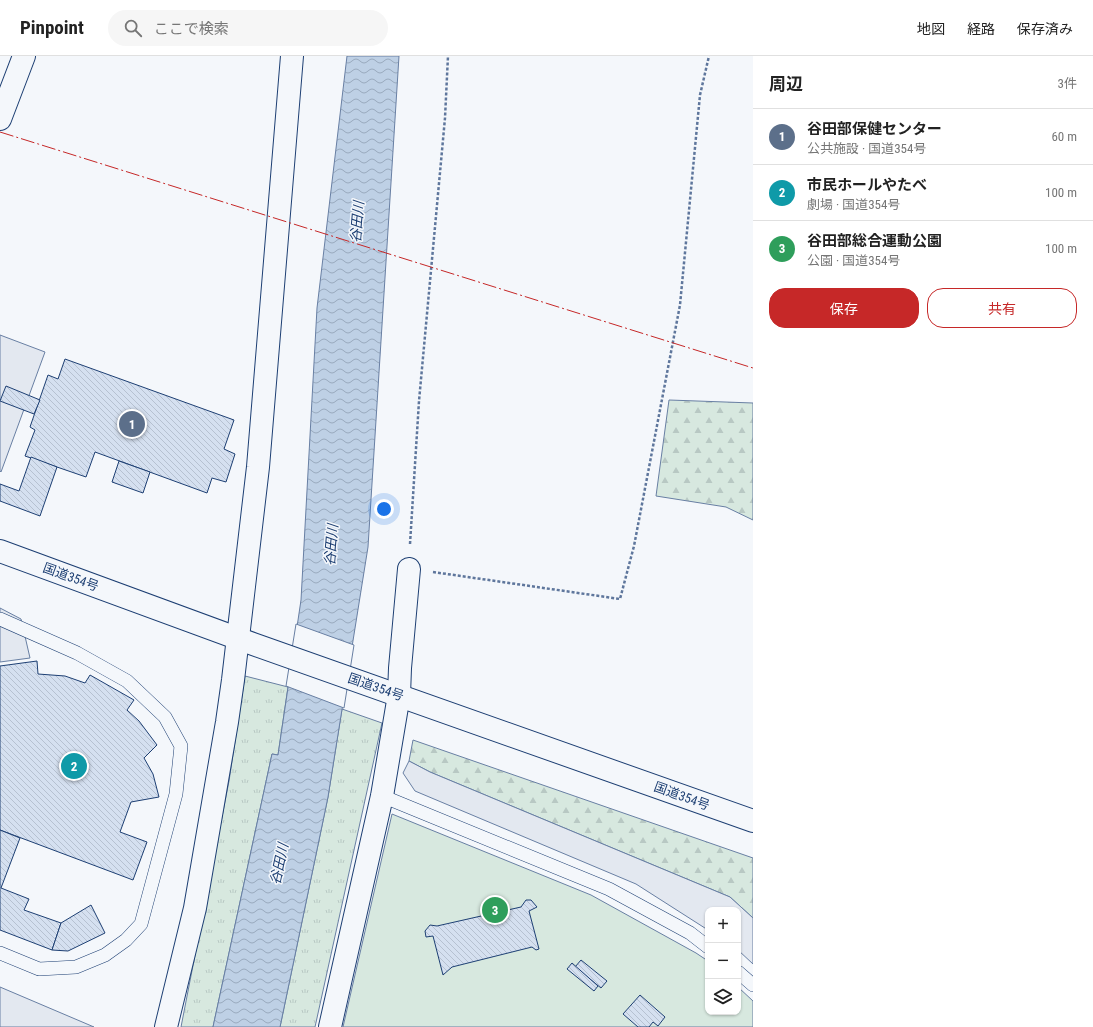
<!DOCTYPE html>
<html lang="ja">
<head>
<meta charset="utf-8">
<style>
  :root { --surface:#fff; --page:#f6f6f6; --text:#222; --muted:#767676; --line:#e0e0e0; --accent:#c62828 }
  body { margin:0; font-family:"Roboto Condensed","Noto Sans JP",sans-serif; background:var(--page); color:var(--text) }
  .controls { position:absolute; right:12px; bottom:12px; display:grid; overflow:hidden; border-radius:8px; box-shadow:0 1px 3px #0004 }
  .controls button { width:36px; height:36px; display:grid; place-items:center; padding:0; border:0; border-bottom:1px solid var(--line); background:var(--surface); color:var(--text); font:20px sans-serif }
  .you { position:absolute; left:384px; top:453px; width:14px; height:14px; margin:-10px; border:3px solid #fff; border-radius:50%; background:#1a73e8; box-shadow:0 0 0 6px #1a73e833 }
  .badge { display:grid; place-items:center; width:26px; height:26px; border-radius:50%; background:var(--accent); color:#fff; font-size:13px; font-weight:700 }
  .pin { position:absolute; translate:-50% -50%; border:2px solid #fff; box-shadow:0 1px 4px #0006 }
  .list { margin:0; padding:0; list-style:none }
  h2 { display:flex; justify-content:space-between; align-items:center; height:52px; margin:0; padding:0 16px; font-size:17px }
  h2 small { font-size:13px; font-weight:400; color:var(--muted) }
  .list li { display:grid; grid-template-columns:26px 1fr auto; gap:12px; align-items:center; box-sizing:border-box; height:56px; padding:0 16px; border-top:1px solid var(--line) }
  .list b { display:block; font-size:15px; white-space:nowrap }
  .list p { margin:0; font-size:13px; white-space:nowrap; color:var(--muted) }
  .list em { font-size:13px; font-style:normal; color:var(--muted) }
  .actions { display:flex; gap:8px; padding:12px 16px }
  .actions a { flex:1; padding:9px 0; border:1px solid var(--accent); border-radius:16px; text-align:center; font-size:14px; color:var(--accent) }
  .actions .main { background:var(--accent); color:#fff }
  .icon { flex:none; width:22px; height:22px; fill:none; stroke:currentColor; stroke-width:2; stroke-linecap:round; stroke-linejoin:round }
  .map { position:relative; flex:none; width:753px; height:971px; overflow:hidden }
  header { display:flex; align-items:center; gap:24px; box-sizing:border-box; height:56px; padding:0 20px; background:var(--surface); border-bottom:1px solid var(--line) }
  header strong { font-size:19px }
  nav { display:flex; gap:22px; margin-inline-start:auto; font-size:14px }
  .search { width:280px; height:36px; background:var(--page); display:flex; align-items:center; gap:10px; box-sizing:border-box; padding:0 14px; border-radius:22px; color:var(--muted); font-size:15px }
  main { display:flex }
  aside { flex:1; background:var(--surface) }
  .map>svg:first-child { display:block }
</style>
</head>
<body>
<header>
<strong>Pinpoint</strong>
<div class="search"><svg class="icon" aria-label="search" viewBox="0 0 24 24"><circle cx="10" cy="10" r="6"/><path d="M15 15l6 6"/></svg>ここで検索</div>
<nav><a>地図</a><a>経路</a><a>保存済み</a></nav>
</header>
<main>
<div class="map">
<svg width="753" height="971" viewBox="0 0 753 971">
  <defs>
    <pattern id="grass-tufts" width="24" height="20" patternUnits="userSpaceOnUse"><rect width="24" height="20" fill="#d7e8df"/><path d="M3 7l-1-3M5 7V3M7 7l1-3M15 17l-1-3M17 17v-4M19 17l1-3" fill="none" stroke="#b8c8c3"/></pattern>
    <pattern id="forest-firs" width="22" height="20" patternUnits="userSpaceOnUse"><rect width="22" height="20" fill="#d7e8df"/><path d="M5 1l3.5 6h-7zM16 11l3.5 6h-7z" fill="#b8c8c3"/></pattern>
    <pattern id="water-waves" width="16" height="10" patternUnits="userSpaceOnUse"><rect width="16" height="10" fill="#bed0e5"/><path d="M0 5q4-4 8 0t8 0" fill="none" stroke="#9aaabe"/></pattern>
    <pattern id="building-back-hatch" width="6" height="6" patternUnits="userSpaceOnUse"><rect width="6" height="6" fill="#d5e0f0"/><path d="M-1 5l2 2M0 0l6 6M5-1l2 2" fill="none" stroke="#b6c1d1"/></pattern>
  </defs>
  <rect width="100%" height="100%" fill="#f4f7fb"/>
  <g fill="url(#grass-tufts)" stroke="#687fa3">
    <polygon points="245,620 288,631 278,699 272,698 213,971 181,971 229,725"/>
    <polygon points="342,653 382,667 315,971 280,971 328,741"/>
  </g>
  <g fill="url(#forest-firs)" stroke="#687fa3">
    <polygon points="669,344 753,347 753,464 726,451 656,440"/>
    <polygon points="413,684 753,802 753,862 730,841 430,716 409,705"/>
  </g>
  <polygon fill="#d7e8df" stroke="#687fa3" points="392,758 591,839 696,897 708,905 708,956 738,956 738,931 753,945 753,971 343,971"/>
  <g fill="#e3e8f0" stroke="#687fa3">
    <polygon points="0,279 45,296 1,416 0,415"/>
    <polygon points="0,552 21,563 30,602 0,606"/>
    <polygon points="409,705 430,716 730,841 753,862 753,908 738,894 738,854 708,854 708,874 636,828 415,735 403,717"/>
    <polygon points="0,931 94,971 0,971"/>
  </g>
  <polygon fill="url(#water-waves)" stroke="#687fa3" points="347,0 399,0 368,491 328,741 280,971 213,971 272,698 278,699 301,544 317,252"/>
  <polygon fill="#f4f7fb" stroke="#687fa3" points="296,568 354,589 344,652 286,630"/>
  <g fill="url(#building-back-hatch)" stroke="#1d3f73">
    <polygon points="65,303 234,364 224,393 235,398 226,426 212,422 207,437 95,396 86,421 25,400 35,374 30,371 48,319 58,323"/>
    <polygon points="6,330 40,344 34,358 0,345"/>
    <polygon points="31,401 57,411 40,460 0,445 0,428 19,435"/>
    <polygon points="119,405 150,416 143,437 112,426"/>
    <polygon points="37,605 38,618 65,620 85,627 90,619 134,644 127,654 139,665 157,689 144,702 153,718 159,741 131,746 120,776 147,786 133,824 0,774 0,610"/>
    <polygon points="0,774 20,782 1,832 29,843 24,854 61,867 52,894 0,874"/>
    <polygon points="526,844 531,844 537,851 529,855 539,893 536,894 532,891 452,911 443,919 433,880 426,881 425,875 430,869 437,870 521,851"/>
    <polygon points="91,849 105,877 68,895 52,894 61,867"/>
    <polygon points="581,904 607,925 601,932 575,911"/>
    <polygon points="572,907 598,930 594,935 567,913"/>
    <polygon points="640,939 665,961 658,970 653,966 649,971 638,971 623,958"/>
  </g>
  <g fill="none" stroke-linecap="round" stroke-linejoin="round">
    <defs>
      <g id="lane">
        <polyline points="0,563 77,597 127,625 165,661 181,690 176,738 141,868 126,884 105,899 76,911 39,913 0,897"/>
        <polyline points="382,740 609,833 690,877 708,891"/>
        <polyline points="738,916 753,929"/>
      </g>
      <g id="street">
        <polyline points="166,971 195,852 227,666 233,624 258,411 292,0"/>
        <polyline points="330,971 382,740 399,639 400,612 409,513"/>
      </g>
      <polyline id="secondary" points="0,63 24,0"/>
      <polyline id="highway" points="0,495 253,588 753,765"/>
    </defs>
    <use href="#lane" stroke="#1d3f73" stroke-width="14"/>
    <use href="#street" stroke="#1d3f73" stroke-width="24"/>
    <use href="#secondary" stroke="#1d3f73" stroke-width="24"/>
    <use href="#highway" stroke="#1d3f73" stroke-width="24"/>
    <g stroke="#5e769c" stroke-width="2.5" stroke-dasharray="3 2" stroke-linecap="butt">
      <polyline points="410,488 419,345 445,62 448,0"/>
      <polyline points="433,516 620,543 634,490 680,249 700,39 709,0"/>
    </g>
    <use href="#lane" stroke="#f4f7fb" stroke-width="13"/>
    <use href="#street" stroke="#f4f7fb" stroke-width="22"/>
    <use href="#secondary" stroke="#f4f7fb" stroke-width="22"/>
    <use href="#highway" stroke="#f4f7fb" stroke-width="22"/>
    <polyline stroke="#c62828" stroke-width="1" stroke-dasharray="14 3 2 3" stroke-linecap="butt" points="0,76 753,312"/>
  </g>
  <g text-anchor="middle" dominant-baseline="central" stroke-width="3" stroke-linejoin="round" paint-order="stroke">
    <g font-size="13" fill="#1d3f73" stroke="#f4f7fb">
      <text transform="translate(71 521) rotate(20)">国道354号</text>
      <text transform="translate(376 631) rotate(19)">国道354号</text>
      <text transform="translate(682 740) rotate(20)">国道354号</text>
    </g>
    <g font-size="14" font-style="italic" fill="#1d3f73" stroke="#f4f7fb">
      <text transform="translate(357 166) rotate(-85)">谷田川</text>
      <text transform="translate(331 489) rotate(-85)">谷田川</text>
      <text transform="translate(279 808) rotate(-78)">谷田川</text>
    </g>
  </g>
</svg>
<div class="controls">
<button>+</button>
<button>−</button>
<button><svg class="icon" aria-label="layers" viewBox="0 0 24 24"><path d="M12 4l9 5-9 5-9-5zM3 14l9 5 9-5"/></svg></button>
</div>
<div class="you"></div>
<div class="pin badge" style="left:132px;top:368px;background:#5c6f8a">1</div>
<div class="pin badge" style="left:74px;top:710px;background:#0f9aa8">2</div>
<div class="pin badge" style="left:495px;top:854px;background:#2e9e5b">3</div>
</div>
<aside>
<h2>周辺<small>3件</small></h2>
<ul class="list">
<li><span class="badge" style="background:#5c6f8a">1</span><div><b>谷田部保健センター</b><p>公共施設 · 国道354号</p></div><em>60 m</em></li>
<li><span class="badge" style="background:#0f9aa8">2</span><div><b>市民ホールやたべ</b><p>劇場 · 国道354号</p></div><em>100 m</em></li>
<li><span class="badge" style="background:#2e9e5b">3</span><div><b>谷田部総合運動公園</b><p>公園 · 国道354号</p></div><em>100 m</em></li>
</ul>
<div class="actions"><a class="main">保存</a><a>共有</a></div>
</aside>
</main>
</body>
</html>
